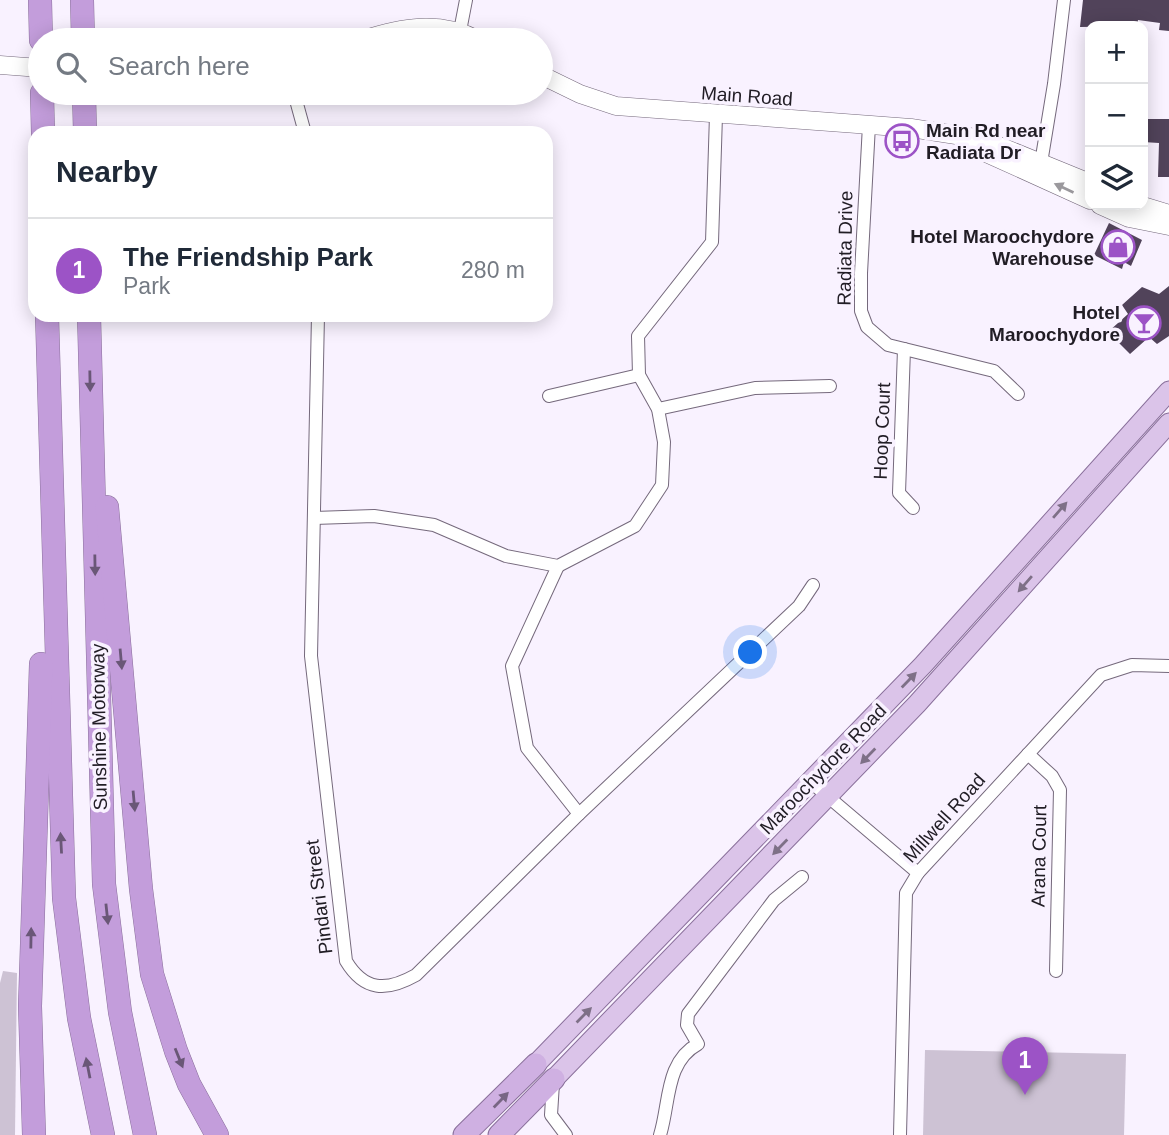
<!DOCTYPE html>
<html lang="en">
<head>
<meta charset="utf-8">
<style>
  :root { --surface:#fff; --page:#f6f6f7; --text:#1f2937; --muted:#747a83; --line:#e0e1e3; --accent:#9c53c6 }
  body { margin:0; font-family:Helvetica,sans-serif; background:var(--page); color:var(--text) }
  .controls { position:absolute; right:21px; top:21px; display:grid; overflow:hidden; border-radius:14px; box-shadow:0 4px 18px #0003 }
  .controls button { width:63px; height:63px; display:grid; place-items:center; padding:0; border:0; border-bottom:2px solid var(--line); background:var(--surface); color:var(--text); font:35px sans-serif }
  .you { position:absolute; left:751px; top:653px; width:24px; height:24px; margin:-18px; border:5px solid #fff; border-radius:50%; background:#1a73e8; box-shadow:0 0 0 10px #1a73e833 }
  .badge { display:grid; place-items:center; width:46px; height:46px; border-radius:50%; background:var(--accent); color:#fff; font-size:23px; font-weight:700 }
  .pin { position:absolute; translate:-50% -58px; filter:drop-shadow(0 2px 4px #0008) }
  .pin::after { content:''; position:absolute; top:37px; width:24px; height:21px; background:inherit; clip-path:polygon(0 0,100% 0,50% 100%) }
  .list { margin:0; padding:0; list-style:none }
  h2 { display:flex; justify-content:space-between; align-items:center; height:91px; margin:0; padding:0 28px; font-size:30px }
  h2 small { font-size:23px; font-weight:400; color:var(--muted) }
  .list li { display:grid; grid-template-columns:46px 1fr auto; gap:21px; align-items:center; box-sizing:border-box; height:105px; padding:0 28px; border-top:2px solid var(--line) }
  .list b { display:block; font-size:26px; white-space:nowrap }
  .list p { margin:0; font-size:23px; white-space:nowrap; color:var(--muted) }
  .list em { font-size:23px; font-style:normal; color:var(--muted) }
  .icon { flex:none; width:38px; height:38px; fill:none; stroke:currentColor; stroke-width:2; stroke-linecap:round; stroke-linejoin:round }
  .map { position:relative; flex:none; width:1169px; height:1135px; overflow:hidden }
  .search { position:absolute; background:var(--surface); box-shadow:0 4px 18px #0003; left:28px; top:28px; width:525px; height:77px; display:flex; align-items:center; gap:18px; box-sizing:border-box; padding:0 24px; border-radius:38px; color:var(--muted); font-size:26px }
  .panel { position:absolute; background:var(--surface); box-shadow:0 4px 18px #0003; left:28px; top:126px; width:525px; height:196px; border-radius:21px }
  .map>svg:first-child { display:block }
</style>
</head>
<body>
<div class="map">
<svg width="1169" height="1135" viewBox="0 0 1169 1135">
  <rect width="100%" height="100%" fill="#f9f2ff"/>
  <g fill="#cdc2d4">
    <polygon points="3,971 17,973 15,1135 0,1135 0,983"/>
    <polygon points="925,1050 1126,1054 1124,1135 923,1135"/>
  </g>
  <g fill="#51435a">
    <polygon points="1083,0 1169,0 1169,31 1159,30 1160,23 1138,20 1137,26 1080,27"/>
    <polygon points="1143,119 1169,119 1169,177 1158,177 1159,143 1143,142"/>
    <polygon points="1109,223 1142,240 1131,266 1124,262 1122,269 1094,255"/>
    <polygon points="1169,286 1169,336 1157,344 1149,337 1130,354 1108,332 1128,314 1122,305 1142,287 1159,294"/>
  </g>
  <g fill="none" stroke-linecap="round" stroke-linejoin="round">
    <defs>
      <g id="minor">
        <polyline points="460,31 466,0"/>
        <polyline points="294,93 305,133"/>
        <polyline points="869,125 861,273 861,311 867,327 888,345 994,371 1018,394"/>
        <polyline points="1040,169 1054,84 1064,0"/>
        <path d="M 318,315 L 311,656 L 346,961 C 364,991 386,992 416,975 L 579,814 L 799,606 L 813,585"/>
        <polyline points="904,349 899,493 913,508"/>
        <polyline points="549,396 639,375"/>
        <polyline points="658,409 755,388 830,386"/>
        <polyline points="314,518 374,516 434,525 506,556 558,566 635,526 662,485 664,442 658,409 639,375 638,336 712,242 716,115"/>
        <polyline points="558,566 512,666 527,748 579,814"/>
        <polyline points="1028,754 1052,776 1060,790 1056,971"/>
        <polyline points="812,783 918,873"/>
        <polyline points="553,1083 551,1115 566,1135"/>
        <path d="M 660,1135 C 670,1103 665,1062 698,1044 L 687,1025 L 688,1014 L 774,900 L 802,877"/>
        <polyline points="900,1135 906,893 918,873 1101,675 1132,665 1169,666"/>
      </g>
      <g id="secondary">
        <path d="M 362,40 C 402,27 439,20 478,40"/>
        <polyline points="0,65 40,68"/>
        <polyline points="541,75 580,94 616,106 911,128 982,139 1090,183"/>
        <polyline points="984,152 1090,200"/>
        <polyline points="1100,205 1129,218 1169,226"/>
        <polyline points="1140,205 1169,214"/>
      </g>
      <g id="primary">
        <polyline points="536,1064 923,665 1169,391"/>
        <polyline points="554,1079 917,704 1169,423"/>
      </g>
      <g id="trunk">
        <polyline points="464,1135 536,1064"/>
        <polyline points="499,1135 554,1079"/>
      </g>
      <g id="motorway">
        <polyline points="40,0 41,40"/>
        <polyline points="82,0 83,40"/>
        <polyline points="42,93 43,133"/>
        <polyline points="84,93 85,133"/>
        <polyline points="47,315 64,898 79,1018 103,1135"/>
        <polyline points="89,315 104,884 120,1012 145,1135"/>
        <polyline points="107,507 141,889 152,974 176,1051 189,1084 217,1135"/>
        <polyline points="34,1135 30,1006 41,664"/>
      </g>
    </defs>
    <use href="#minor" stroke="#75697c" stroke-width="14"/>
    <use href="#secondary" stroke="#75697c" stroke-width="19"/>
    <use href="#primary" stroke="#8a709b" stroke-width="21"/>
    <use href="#trunk" stroke="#8a709b" stroke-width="23"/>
    <use href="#motorway" stroke="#8a709b" stroke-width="24"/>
    <use href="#minor" stroke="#fff" stroke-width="12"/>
    <use href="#secondary" stroke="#fff" stroke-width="18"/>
    <use href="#primary" stroke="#dbc4e9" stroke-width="19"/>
    <use href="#trunk" stroke="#cfb0e2" stroke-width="21"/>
    <use href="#motorway" stroke="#c39ddb" stroke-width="23"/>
  </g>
  <defs><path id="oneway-solid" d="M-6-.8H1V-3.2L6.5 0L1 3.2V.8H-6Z" transform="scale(1.75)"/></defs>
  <use fill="#9b999d" href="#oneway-solid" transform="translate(1064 188) rotate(-155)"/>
  <g fill="#6a5777">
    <use href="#oneway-solid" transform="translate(90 381) rotate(89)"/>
    <use href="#oneway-solid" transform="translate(95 565) rotate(89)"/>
    <use href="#oneway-solid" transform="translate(121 659) rotate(85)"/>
    <use href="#oneway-solid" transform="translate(134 801) rotate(85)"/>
    <use href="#oneway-solid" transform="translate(61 843) rotate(-93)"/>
    <use href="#oneway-solid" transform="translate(107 914) rotate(84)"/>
    <use href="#oneway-solid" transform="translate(31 938) rotate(-89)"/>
    <use href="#oneway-solid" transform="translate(179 1058) rotate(68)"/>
    <use href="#oneway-solid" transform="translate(88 1068) rotate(-101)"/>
  </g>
  <g fill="#7e7087">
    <use href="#oneway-solid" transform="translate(1060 510) rotate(-49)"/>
    <use href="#oneway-solid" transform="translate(1025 584) rotate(131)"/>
    <use href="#oneway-solid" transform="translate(909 680) rotate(-46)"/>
    <use href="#oneway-solid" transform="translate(868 756) rotate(134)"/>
    <use href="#oneway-solid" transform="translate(780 847) rotate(134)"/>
    <use href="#oneway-solid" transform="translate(584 1015) rotate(-45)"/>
  </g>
  <use fill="#786684" href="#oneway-solid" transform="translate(501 1100) rotate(-46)"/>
  <defs>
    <symbol id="bus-ring" viewBox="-11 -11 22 22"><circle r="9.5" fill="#f9f2ff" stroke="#9c53c6" stroke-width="1.5"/><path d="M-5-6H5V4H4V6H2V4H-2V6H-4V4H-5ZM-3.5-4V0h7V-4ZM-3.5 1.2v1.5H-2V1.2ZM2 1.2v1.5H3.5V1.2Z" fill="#9c53c6"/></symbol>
    <symbol id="shop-ring" viewBox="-11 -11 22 22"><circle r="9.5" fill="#f9f2ff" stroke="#9c53c6" stroke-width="1.5"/><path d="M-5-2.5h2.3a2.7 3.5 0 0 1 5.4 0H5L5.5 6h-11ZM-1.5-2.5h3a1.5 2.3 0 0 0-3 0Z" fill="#9c53c6"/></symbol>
    <symbol id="bar-ring" viewBox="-11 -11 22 22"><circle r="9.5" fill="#f9f2ff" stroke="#9c53c6" stroke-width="1.5"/><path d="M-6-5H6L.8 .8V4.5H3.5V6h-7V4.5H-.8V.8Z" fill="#9c53c6"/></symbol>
  </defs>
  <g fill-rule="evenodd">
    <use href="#bus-ring" x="883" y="122" width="38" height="38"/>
    <use href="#shop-ring" x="1099" y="228" width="38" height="38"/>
    <use href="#bar-ring" x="1125" y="304" width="38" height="38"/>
  </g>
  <g text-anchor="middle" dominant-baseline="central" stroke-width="7" stroke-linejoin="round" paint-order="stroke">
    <g font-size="19" fill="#211d25" stroke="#f9f2ff">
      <text transform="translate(747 96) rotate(4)">Main Road</text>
      <text transform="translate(845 248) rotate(-89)">Radiata Drive</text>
      <text transform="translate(882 431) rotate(-88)">Hoop Court</text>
      <text transform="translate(99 727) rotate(-91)">Sunshine Motorway</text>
      <text transform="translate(823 769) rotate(-46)">Maroochydore Road</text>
      <text transform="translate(944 818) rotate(-48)">Millwell Road</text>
      <text transform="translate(1039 856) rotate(-89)">Arana Court</text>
      <text transform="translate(319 897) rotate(-97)">Pindari Street</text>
    </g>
    <g font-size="19" font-weight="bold" fill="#211d25" stroke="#f9f2ff" text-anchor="end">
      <text x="926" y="130" text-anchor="start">Main Rd near<tspan x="926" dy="22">Radiata Dr</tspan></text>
      <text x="1094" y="236">Hotel Maroochydore<tspan x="1094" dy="22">Warehouse</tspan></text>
      <text x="1120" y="312">Hotel<tspan x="1120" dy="22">Maroochydore</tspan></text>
    </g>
  </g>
</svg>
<div class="controls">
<button>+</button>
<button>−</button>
<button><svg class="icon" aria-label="layers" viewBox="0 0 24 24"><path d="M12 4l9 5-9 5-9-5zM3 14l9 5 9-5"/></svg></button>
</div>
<div class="you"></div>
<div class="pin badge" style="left:1025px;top:1095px">1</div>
<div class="search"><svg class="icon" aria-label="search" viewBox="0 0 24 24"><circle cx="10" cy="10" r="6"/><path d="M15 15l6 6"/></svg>Search here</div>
<section class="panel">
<h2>Nearby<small></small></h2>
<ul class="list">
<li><span class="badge">1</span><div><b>The Friendship Park</b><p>Park</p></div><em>280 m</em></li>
</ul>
</section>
</div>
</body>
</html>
